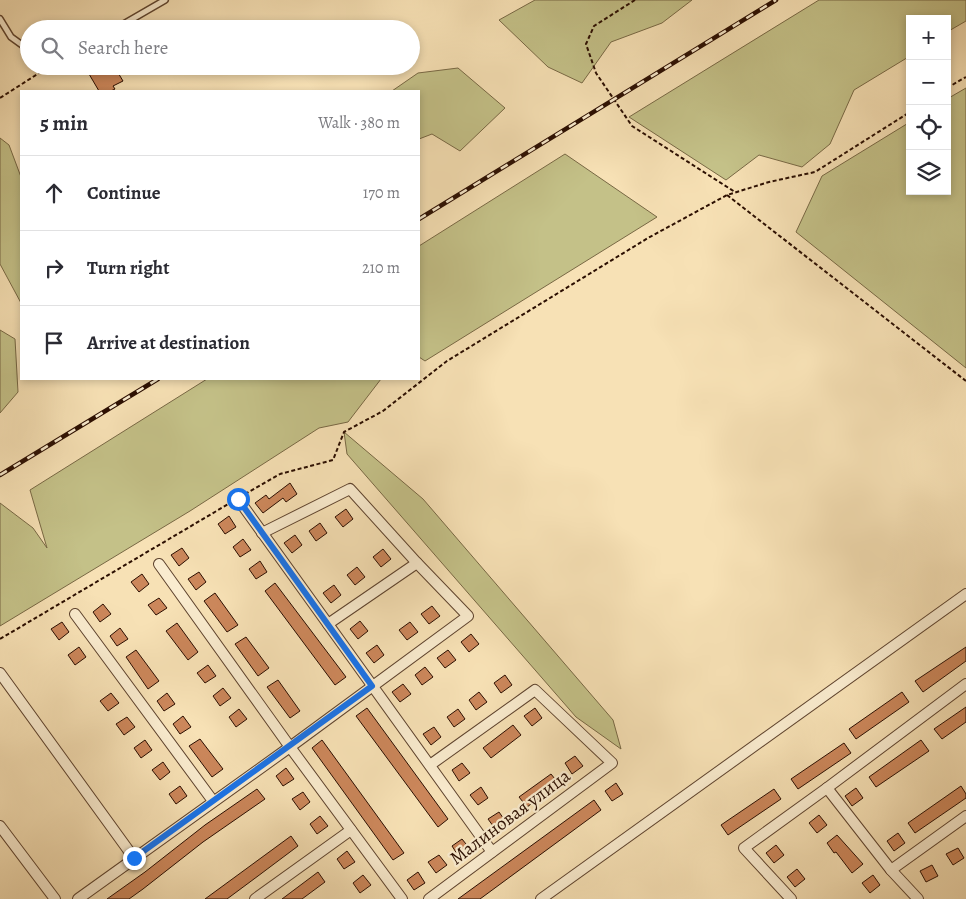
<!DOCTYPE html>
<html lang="en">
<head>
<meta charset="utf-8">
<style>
  :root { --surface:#fff; --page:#f2f2f3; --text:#2b2b33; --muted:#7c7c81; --line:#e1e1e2 }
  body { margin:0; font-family:Alegreya,serif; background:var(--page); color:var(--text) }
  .controls { position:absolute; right:15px; top:15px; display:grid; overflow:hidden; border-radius:0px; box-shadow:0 2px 8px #0003 }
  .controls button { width:45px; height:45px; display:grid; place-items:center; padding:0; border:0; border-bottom:1px solid var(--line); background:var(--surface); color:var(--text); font:25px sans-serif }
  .stop { position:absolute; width:15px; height:15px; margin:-11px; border:4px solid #1a73e8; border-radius:50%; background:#fff }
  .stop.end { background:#1a73e8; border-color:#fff; box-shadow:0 1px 5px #0008 }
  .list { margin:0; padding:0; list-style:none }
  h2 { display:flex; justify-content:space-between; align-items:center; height:65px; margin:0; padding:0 20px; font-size:21px }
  h2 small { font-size:16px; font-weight:400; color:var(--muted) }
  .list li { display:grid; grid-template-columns:32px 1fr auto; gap:15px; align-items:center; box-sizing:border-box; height:75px; padding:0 20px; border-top:1px solid var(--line) }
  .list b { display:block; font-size:19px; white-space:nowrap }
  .list em { font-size:16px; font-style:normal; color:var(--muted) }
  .icon { flex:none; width:28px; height:28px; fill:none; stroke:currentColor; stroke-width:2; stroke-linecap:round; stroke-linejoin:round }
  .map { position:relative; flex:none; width:966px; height:899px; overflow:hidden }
  .search { position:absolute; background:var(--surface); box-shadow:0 2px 8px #0003; left:20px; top:20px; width:400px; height:55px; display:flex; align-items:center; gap:12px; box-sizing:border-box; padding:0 18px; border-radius:28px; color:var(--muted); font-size:19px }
  .panel { position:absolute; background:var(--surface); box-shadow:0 2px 8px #0003; left:20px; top:90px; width:400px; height:290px; border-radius:0px }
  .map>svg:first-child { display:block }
</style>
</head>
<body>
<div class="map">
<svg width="966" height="899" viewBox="0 0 966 899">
  <rect width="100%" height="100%" fill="#f7e1b5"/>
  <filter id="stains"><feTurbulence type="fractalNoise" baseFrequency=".004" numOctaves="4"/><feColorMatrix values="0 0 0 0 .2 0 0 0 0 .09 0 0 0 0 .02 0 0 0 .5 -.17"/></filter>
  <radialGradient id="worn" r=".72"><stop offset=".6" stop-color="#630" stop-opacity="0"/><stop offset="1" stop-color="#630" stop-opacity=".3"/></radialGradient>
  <g fill="#c4c188" stroke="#786844">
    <polygon points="535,0 692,0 662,23 611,42 582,83 548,67 499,20"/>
    <polygon points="819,0 966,0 966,21 947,32 947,19 910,19 910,56 854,90 830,144 802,167 759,155 726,180 629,117"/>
    <polygon points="458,68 505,108 460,151 432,134 419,139 419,91 392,91 418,73"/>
    <polygon points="966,88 966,368 796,232 822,176 910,122 910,191 947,191 947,99"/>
    <polygon points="0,138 9,145 21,177 21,303 0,264"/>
    <polygon points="565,154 657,217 425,361 419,357 419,246"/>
    <polygon points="0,330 15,339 18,392 0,413"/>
    <polygon points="207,379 381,379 348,422 319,428 190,511 0,626 0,503 33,528 47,548 30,490"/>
    <polygon points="344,432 423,499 613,720 621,749 576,717 347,454"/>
  </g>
  <g fill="#cc875b" stroke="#2b0e01">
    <polygon points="103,66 114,66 123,81 113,86 115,89 111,91 99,91 89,74"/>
    <polygon points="290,483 297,494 286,502 283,498 263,513 255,503 266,495 269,499"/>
    <polygon points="346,509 353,519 343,527 335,517"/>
    <polygon points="229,516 236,527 225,534 218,524"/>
    <polygon points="320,523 327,533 316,541 309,531"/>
    <polygon points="295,535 302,545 292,553 284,543"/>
    <polygon points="243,539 251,550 240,557 233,547"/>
    <polygon points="182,548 189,558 179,566 171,555"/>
    <polygon points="383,549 391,559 381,567 373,557"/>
    <polygon points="260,561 267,572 256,579 249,569"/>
    <polygon points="357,567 365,577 355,585 347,575"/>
    <polygon points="199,572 206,582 196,590 188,579"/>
    <polygon points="142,574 149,584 139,592 131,582"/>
    <polygon points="275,583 346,677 335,685 265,591"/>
    <polygon points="334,585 341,595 331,603 323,593"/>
    <polygon points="215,593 238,625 227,632 204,601"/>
    <polygon points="159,598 167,608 156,615 148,605"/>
    <polygon points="103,604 111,614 100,622 93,612"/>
    <polygon points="432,606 440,616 429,624 421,614"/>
    <polygon points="360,621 368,631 358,639 350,629"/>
    <polygon points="62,622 69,632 59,640 51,629"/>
    <polygon points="410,622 418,632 407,640 399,630"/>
    <polygon points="177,623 198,652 188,660 166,631"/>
    <polygon points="120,628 128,639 117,646 110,636"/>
    <polygon points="471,634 479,644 469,652 461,642"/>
    <polygon points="246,637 269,668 258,676 235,644"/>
    <polygon points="377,645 384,655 374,663 366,653"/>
    <polygon points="79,647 86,657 75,665 68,655"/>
    <polygon points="966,647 966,661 923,692 915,681"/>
    <polygon points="136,650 159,681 148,689 126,657"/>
    <polygon points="448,650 456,660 445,668 437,658"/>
    <polygon points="208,665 216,676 205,683 197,673"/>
    <polygon points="425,667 433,677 422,685 415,675"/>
    <polygon points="505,675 512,685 501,693 494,683"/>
    <polygon points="278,680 300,711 290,718 267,687"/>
    <polygon points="403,684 411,694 400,702 392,692"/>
    <polygon points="223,688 231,698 220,706 213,696"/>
    <polygon points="479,692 487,702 476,710 469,700"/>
    <polygon points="902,692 909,702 856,739 849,729"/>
    <polygon points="111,693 119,703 108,711 100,701"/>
    <polygon points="167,693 175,704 164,711 157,701"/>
    <polygon points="966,707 966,722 942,739 934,729"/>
    <polygon points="367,708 448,819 438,827 356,716"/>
    <polygon points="535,708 542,718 532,726 524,716"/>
    <polygon points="239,709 247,719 236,727 229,717"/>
    <polygon points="458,709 465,719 454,727 447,717"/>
    <polygon points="183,716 191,727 180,734 173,724"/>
    <polygon points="127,717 135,727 124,735 116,724"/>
    <polygon points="513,725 521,735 491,758 483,748"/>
    <polygon points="434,727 441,737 431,745 423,734"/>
    <polygon points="200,739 223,769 212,777 189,746"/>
    <polygon points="145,740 152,750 141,758 134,748"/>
    <polygon points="322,740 404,853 393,860 312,748"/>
    <polygon points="921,740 929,751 876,787 869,777"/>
    <polygon points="844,743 851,753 798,789 791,779"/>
    <polygon points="575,756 583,766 572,774 565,763"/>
    <polygon points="163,762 170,772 160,780 152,770"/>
    <polygon points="462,763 470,773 459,781 452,770"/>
    <polygon points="286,768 294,779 283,786 276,776"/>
    <polygon points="551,774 559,784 527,807 519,797"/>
    <polygon points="616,783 623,794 612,801 605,791"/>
    <polygon points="180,786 187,796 176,804 169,794"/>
    <polygon points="961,786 966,794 966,798 915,833 908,823"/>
    <polygon points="481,787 488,798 478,805 470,795"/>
    <polygon points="856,788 863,798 852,806 845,796"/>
    <polygon points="257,789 265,799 203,842 143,889 129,899 107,899 145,872 205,825"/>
    <polygon points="774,789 781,799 728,835 721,825"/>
    <polygon points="303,792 310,802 300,810 292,799"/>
    <polygon points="594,800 601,810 499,885 480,899 458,899"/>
    <polygon points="499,812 506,822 496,830 488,819"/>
    <polygon points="819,815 827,825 817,833 809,823"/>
    <polygon points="320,816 328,826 317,834 310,824"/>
    <polygon points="898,833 905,843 894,851 887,841"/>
    <polygon points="837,835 863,864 852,873 836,852 834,853 827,843"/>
    <polygon points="291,836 298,846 258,876 227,899 205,899"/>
    <polygon points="462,839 470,849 459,857 452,846"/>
    <polygon points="776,845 784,855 774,863 766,853"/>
    <polygon points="958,848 964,858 953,865 946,854"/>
    <polygon points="347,851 355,862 344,869 337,859"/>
    <polygon points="439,855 447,865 436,873 428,862"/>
    <polygon points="932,865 938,876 926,882 920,871"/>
    <polygon points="797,869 805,879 795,887 787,877"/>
    <polygon points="318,872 325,882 302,899 282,899"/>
    <polygon points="418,872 425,883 414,890 407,880"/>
    <polygon points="363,875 371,885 360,893 353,883"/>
    <polygon points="873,875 880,885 870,893 862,883"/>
  </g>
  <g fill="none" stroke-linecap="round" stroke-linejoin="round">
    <defs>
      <g id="lane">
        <polyline points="0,19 11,37 29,50"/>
        <polyline points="115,29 165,0"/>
      </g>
      <g id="street">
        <polyline points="238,499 492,852"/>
        <polyline points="159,564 290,747 402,899"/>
        <polyline points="75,614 213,801"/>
        <polyline points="328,624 417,563"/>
        <polyline points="0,673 134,858"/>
        <polyline points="827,788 891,870 918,899"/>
        <polyline points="0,826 55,899"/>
        <polyline points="891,870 966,816"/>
        <polyline points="78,899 290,747 468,616 417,563 350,489 262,533"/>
        <polyline points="255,899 351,830"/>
        <polyline points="429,899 612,763 535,690 430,765"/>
        <polyline points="541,899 966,594"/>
        <polyline points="791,899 744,848 827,788 966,684"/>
      </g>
    </defs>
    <use href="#lane" stroke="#5e432e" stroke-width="8"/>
    <use href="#street" stroke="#5e432e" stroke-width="12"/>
    <g stroke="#2b0e01" stroke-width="2" stroke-dasharray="4 2.5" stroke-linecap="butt">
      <polyline points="635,0 594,26 586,44 596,73 632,126 735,192"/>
      <polyline points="947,88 966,77"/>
      <polyline points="0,98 50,66"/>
      <polyline points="727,195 966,381"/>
      <polyline points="245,494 280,474 333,460 344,432 383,411 447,361 648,238 727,195 769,182 815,172 910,112"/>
      <polyline points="0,639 230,503"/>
    </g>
    <use href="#lane" stroke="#faeccf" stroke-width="5"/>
    <use href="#street" stroke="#faeccf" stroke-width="10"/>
    <defs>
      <g id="rail">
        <polyline points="419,219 776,0"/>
        <polyline points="0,475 158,379"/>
      </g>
    </defs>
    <use href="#rail" stroke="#2b0e01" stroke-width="4.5"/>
    <use href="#rail" stroke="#faeccf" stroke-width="2.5" stroke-dasharray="8" stroke-linecap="butt"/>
  </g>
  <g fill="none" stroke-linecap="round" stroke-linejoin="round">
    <polyline stroke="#1a73e8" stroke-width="6" points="134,858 372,686 238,499"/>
  </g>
  <g text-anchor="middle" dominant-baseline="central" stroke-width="4.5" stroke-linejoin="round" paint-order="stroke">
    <g font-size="19" fill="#2b0e01" stroke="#faeccf">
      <text transform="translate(510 817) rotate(-37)">Малиновая улица</text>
    </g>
  </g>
  <rect width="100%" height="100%" filter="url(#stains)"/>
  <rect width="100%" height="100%" fill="url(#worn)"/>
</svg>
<div class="controls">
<button>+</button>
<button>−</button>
<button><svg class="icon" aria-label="locate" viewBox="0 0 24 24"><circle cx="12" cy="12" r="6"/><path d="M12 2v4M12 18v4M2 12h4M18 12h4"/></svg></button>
<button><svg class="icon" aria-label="layers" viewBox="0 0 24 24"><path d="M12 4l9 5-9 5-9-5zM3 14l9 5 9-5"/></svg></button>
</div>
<div class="stop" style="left:238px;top:499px"></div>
<div class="stop end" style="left:134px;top:858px"></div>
<div class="search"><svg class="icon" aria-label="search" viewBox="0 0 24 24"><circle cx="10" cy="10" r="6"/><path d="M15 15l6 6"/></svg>Search here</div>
<section class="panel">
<h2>5 min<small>Walk · 380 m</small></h2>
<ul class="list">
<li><svg class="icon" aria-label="ahead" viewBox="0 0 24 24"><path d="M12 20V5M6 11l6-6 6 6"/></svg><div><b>Continue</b></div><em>170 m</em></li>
<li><svg class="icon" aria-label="right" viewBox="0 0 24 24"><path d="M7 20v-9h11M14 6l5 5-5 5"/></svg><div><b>Turn right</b></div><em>210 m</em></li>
<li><svg class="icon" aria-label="arrive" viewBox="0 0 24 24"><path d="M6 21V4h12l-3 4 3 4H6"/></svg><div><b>Arrive at destination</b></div></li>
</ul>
</section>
</div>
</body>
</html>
